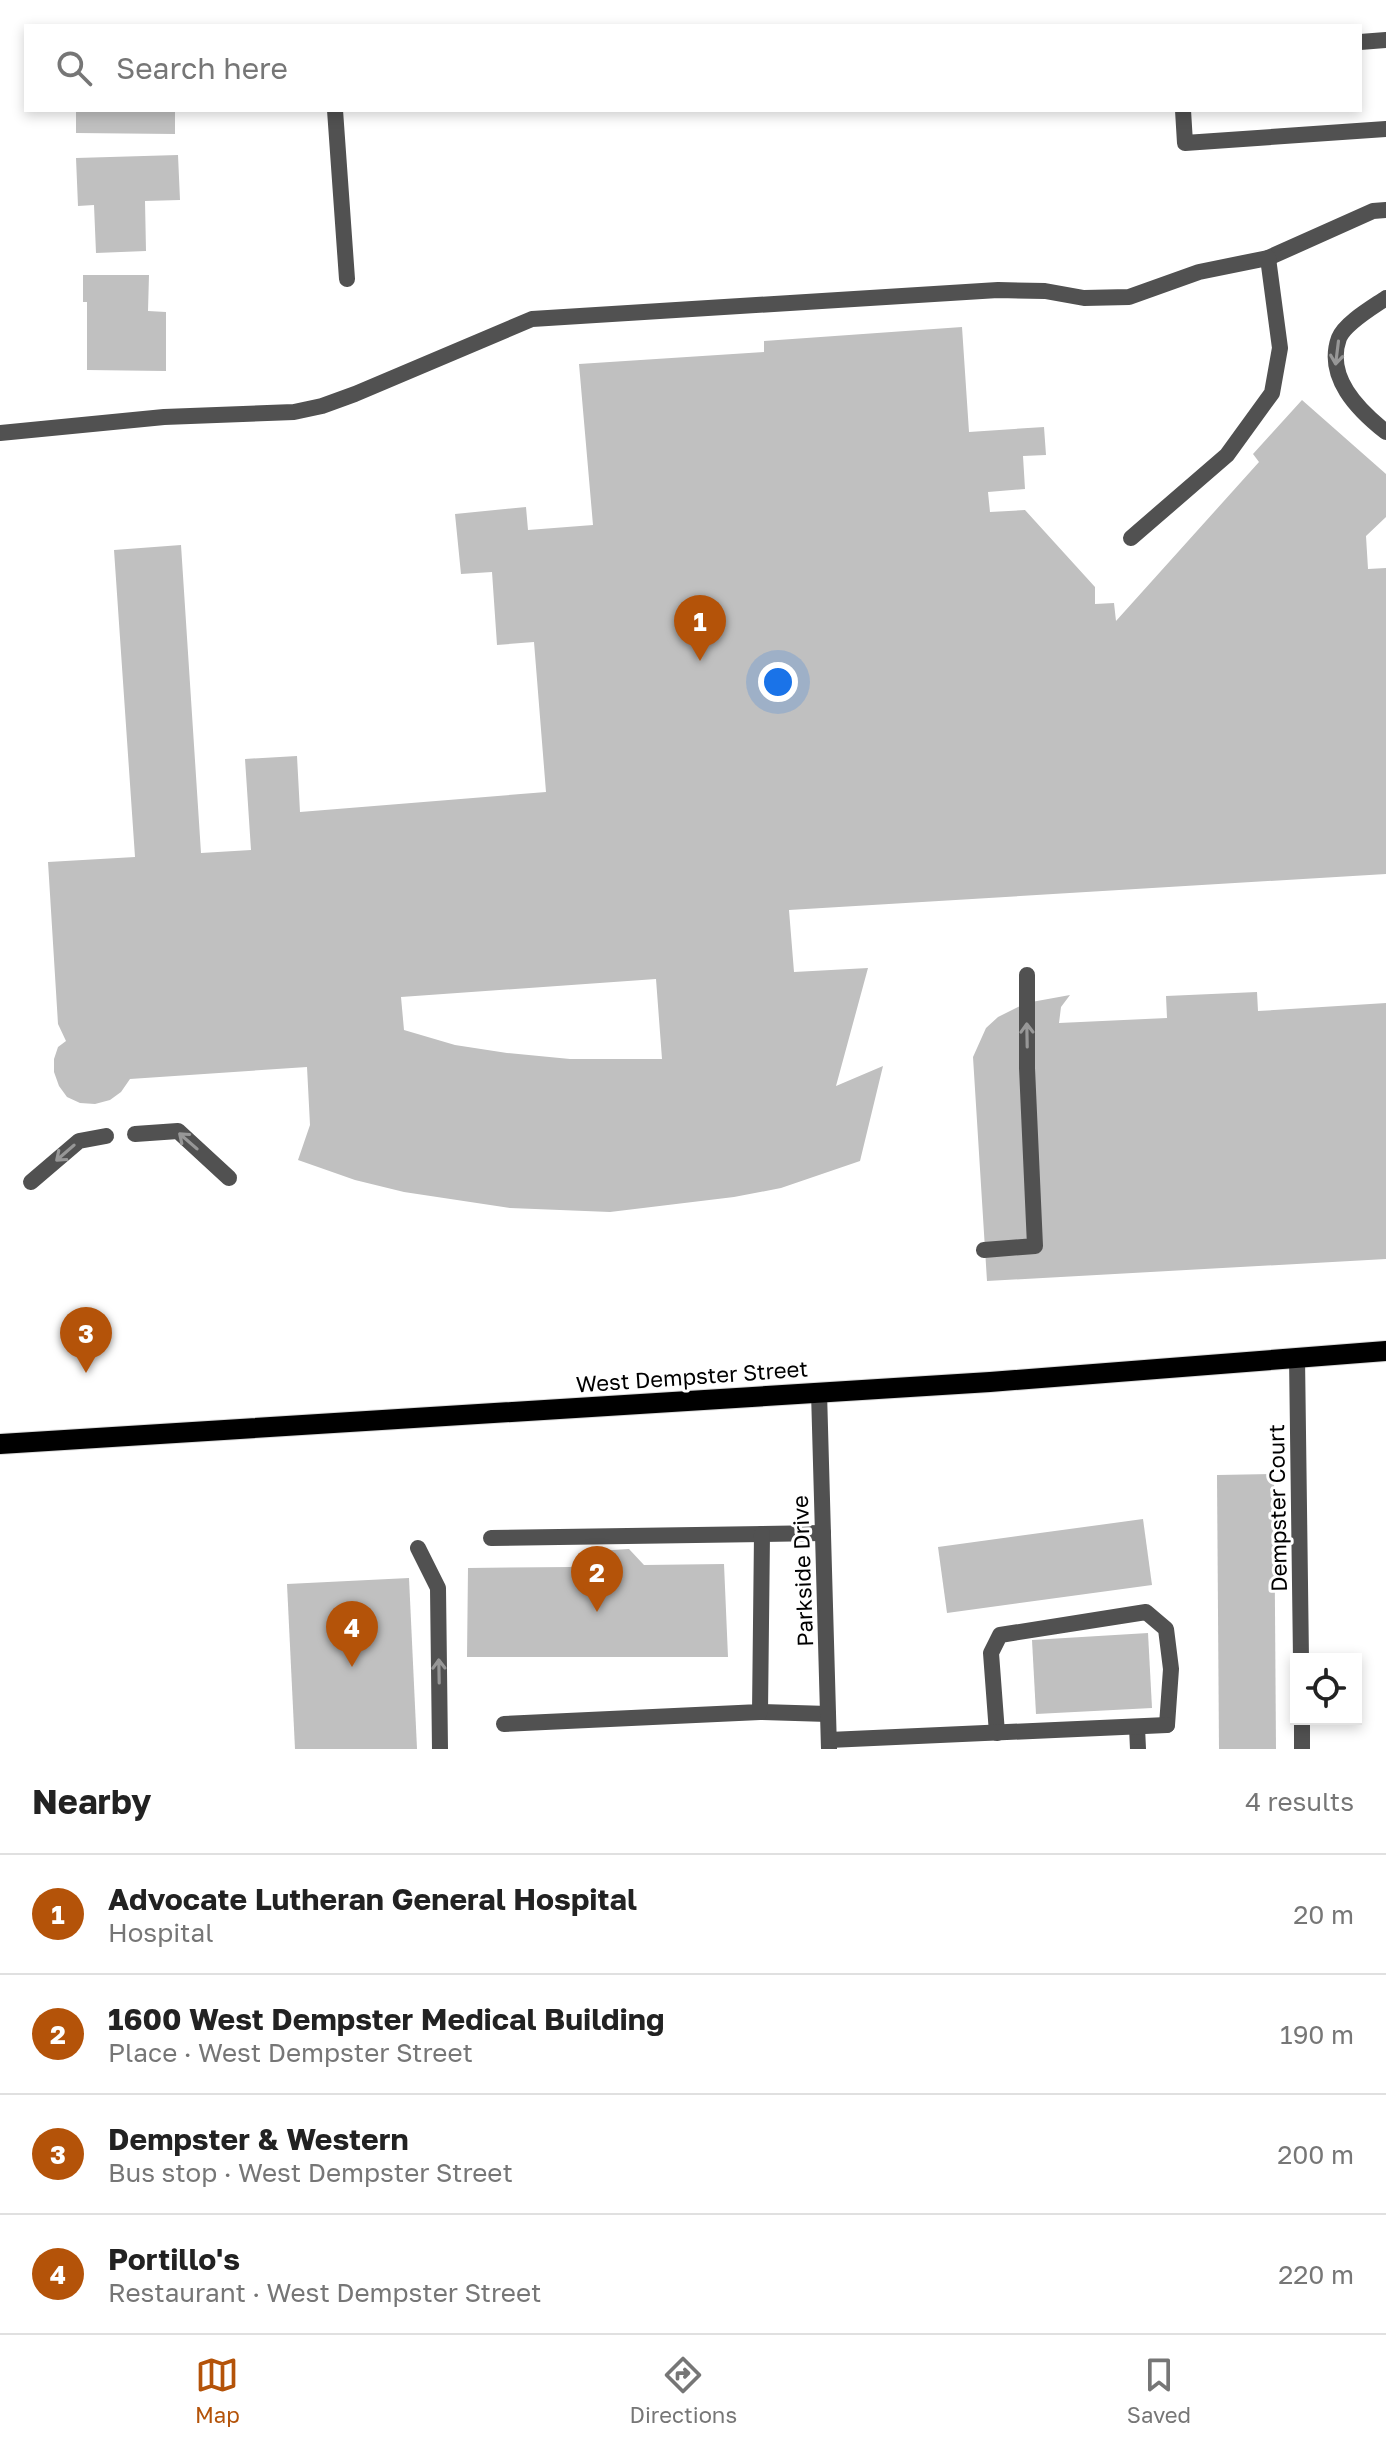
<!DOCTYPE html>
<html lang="en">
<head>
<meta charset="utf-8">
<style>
  :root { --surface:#fff; --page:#f2f2f2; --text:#222; --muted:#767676; --line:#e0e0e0; --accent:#b45309 }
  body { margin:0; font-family:"Golos Text",sans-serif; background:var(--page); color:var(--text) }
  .controls { position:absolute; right:24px; bottom:24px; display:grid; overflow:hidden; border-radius:0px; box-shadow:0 4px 12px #0003 }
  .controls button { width:72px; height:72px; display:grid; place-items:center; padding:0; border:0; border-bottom:2px solid var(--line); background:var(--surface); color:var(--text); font:40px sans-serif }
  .you { position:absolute; left:778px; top:682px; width:28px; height:28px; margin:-20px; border:6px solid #fff; border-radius:50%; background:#1a73e8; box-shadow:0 0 0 12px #1a73e833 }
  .badge { display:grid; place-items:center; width:52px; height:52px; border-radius:50%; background:var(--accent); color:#fff; font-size:26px; font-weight:700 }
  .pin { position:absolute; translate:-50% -66px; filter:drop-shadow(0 2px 4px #0008) }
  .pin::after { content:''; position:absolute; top:42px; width:28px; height:24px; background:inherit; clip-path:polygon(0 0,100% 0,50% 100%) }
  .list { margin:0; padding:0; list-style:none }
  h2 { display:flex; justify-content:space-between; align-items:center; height:104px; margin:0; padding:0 32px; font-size:34px }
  h2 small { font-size:26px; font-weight:400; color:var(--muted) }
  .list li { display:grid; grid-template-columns:52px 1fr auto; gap:24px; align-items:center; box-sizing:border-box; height:120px; padding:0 32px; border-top:2px solid var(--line) }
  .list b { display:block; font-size:30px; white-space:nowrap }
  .list p { margin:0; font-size:26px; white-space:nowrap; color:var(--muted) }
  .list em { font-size:26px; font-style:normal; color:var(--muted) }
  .icon { flex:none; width:44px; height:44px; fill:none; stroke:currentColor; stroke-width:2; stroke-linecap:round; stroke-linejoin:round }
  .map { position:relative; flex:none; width:1386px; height:1749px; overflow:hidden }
  .search { position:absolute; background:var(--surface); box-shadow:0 4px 12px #0003; left:24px; right:24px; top:24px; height:88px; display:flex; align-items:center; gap:20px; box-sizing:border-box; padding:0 28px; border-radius:0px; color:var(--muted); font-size:30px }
  .sheet { height:584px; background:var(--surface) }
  nav { display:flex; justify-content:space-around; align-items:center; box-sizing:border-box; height:112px; border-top:2px solid var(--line); background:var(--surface); font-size:22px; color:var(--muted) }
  nav a { display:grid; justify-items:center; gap:4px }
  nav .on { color:var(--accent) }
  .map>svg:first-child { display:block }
</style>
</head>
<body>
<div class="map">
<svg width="1386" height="1749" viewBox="0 0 1386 1749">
  <rect width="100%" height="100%" fill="#fff"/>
  <g fill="#c0c0c0" fill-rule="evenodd">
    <polygon points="76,110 175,110 175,134 76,133"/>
    <polygon points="178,155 180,200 145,201 146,251 96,253 94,205 78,206 76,158"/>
    <polygon points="83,275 149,275 148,311 166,312 166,371 87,370 87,302 83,302"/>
    <path d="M 962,327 L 969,432 L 1044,427 L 1046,455 L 1023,456 L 1025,489 L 988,492 L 990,512 L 1025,510 L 1095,587 L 1095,604 L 1114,603 L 1116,621 L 1259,462 L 1253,454 L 1302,400 L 1386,474 L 1386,517 L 1366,536 L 1368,569 L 1386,568 L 1386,874 L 789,910 L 794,972 L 868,968 L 836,1086 L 883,1066 L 860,1161 L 781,1188 L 734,1197 L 610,1212 L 510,1208 L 404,1192 L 355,1180 L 298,1160 L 310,1125 L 307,1067 L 130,1079 L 121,1092 L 110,1100 L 95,1104 L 80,1103 L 67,1097 L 59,1086 L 54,1072 L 54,1059 L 58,1047 L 66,1041 L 58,1024 L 48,862 L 135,857 L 114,550 L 181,545 L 201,853 L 251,850 L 245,759 L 297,756 L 300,812 L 546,792 L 534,642 L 497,645 L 492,572 L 461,574 L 455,514 L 526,507 L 528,530 L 593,525 L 579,364 L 764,352 L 764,341 ZM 656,979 L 662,1059 L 570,1059 L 507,1053 L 455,1045 L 404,1030 L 401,997 Z"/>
    <polygon points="1257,992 1258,1011 1386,1003 1386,1259 987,1281 973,1057 986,1028 998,1017 1026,1003 1070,995 1061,1007 1059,1023 1167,1018 1166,996"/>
    <polygon points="1274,1474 1276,1749 1219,1749 1217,1475"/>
    <polygon points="1143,1519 1152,1585 947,1613 938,1547"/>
    <polygon points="629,1549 644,1565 724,1564 728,1657 467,1657 468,1568 573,1567 596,1551"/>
    <polygon points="409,1578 417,1749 295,1749 287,1584"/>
    <polygon points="1148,1633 1152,1708 1036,1714 1032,1640"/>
  </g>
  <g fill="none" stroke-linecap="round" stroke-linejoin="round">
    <defs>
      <polyline id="primary" points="0,1444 990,1382 1386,1351"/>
    </defs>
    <use href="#primary" stroke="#dbdbdb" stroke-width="22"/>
    <g stroke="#515151" stroke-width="16">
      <polyline points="1360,42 1386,40"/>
      <polyline points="335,110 347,279"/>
      <polyline points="1183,110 1185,143 1386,129"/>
      <polyline points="1268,258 1373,211 1386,210"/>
      <path d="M 1386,298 C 1373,307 1345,323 1339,338 C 1325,377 1358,410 1386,432"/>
      <polyline points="0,433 164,417 294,412 322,406 355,394 532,319 998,290 1045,291 1084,298 1129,297 1199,272 1268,258 1280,348 1272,393 1227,455 1131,538"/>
      <polyline points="135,1134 178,1131 229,1178"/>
      <polyline points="31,1182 79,1141 106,1136"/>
      <polyline points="984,1250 1035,1246 1027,1068 1027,975"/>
      <polyline points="491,1538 823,1533"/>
      <polyline points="418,1548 438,1588 440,1749"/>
      <polyline points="760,1712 828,1714"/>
      <polyline points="504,1724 760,1712 762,1534"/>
      <polyline points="1137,1727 1138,1749"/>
      <polyline points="997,1733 991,1653 1000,1635 1146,1612 1166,1629 1171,1669 1167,1725"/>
    </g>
    <g stroke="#515151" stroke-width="16">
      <polyline points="1297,1357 1301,1659"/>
      <polyline points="819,1392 829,1749"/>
      <polyline points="1302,1719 1302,1749"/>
      <polyline points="829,1740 1167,1725"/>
    </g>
    <use href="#primary" stroke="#000" stroke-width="20"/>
  </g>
  <defs><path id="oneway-shaft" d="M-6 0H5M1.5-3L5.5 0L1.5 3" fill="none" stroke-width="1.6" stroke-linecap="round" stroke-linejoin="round" transform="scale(2)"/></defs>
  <g stroke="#979797">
    <use href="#oneway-shaft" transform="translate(1337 353) rotate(97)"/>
    <use href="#oneway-shaft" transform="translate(1027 1035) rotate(-91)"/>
    <use href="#oneway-shaft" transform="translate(188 1141) rotate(-139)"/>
    <use href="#oneway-shaft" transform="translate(65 1153) rotate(139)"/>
    <use href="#oneway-shaft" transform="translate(439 1671) rotate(-91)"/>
  </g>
  <g text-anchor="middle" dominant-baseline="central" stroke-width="6" stroke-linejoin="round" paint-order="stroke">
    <g font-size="22" fill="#000" stroke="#fff">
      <text transform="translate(692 1376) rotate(-4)">West Dempster Street</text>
      <text transform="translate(1277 1508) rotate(-91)">Dempster Court</text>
      <text transform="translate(802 1571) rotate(-92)">Parkside Drive</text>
    </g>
  </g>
</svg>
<div class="controls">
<button><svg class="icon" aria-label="locate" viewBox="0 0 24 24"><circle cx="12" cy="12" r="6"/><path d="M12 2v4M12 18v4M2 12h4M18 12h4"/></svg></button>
</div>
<div class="you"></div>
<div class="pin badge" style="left:700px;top:661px">1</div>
<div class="pin badge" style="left:597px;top:1612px">2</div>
<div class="pin badge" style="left:86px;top:1373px">3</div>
<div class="pin badge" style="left:352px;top:1667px">4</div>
<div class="search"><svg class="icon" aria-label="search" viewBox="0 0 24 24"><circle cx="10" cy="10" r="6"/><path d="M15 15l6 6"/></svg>Search here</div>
</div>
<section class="sheet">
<h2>Nearby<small>4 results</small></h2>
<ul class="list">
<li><span class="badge">1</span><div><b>Advocate Lutheran General Hospital</b><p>Hospital</p></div><em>20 m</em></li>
<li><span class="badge">2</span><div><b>1600 West Dempster Medical Building</b><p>Place · West Dempster Street</p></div><em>190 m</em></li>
<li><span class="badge">3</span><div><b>Dempster &amp; Western</b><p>Bus stop · West Dempster Street</p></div><em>200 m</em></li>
<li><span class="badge">4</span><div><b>Portillo's</b><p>Restaurant · West Dempster Street</p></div><em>220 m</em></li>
</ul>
</section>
<nav>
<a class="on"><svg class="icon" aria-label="map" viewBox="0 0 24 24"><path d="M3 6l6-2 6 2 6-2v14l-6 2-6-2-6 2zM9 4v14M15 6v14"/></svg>Map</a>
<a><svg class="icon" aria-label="directions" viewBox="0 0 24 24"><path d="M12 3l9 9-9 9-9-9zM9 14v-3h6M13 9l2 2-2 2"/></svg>Directions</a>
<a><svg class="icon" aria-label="saved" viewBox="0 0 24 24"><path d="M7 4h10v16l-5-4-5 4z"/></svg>Saved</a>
</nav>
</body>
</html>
